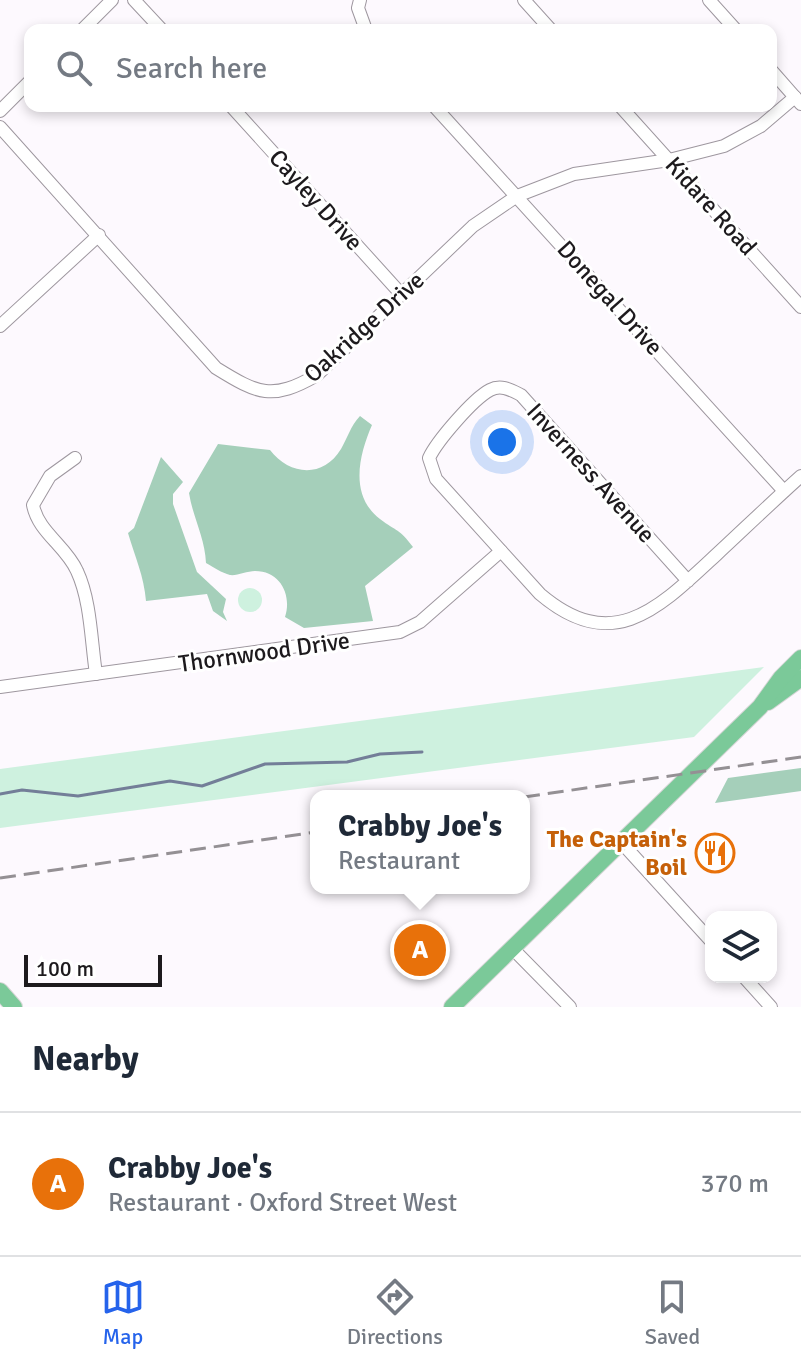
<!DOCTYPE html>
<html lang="en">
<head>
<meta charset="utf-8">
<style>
  :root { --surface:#fff; --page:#f6f6f7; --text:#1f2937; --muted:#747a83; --line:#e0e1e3; --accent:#2563eb }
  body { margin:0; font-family:Signika,sans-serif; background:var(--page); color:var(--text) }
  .controls { position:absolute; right:24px; bottom:24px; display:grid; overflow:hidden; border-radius:16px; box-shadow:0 4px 12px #0003 }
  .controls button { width:72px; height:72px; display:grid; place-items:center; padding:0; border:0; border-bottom:2px solid var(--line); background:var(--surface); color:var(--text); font:40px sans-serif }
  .scale { position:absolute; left:24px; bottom:20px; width:138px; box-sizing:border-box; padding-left:8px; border:4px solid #1d1a1d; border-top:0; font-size:22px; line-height:28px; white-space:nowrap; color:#1d1a1d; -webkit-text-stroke:6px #fff; paint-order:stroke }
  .you { position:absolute; left:502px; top:442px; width:28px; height:28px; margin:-20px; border:6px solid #fff; border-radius:50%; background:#1a73e8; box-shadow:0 0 0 12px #1a73e833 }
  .badge { display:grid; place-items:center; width:52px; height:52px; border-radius:50%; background:var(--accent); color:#fff; font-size:26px; font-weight:700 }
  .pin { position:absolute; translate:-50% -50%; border:4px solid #fff; box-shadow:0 2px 8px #0006 }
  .popup { position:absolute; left:310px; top:790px; width:220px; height:104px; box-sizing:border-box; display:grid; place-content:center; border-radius:16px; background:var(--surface); filter:drop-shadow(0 2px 6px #0005); font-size:26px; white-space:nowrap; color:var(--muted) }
  .popup b { font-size:30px; color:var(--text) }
  .popup::after { content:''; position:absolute; left:50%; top:100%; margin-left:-16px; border:16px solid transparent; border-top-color:var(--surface) }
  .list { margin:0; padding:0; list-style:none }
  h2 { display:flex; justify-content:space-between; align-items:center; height:104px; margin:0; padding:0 32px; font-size:34px }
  h2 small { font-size:26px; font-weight:400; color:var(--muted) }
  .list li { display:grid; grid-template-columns:52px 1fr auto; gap:24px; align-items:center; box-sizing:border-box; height:144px; padding:0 32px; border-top:2px solid var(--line) }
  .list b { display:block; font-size:30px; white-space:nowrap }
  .list p { margin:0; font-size:26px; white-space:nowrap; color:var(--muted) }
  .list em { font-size:26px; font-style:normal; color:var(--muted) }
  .icon { flex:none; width:44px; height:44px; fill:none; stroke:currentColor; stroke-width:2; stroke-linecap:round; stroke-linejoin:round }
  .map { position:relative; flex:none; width:801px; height:1007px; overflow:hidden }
  .search { position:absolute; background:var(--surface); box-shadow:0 4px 12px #0003; left:24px; right:24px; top:24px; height:88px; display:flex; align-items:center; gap:20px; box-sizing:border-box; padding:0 28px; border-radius:16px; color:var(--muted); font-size:30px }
  .sheet { height:248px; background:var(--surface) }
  nav { display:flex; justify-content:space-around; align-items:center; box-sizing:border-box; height:112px; border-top:2px solid var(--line); background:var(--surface); font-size:22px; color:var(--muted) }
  nav a { display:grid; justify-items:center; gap:4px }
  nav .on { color:var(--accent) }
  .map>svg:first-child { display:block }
</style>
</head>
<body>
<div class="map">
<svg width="801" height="1007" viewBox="0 0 801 1007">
  <rect width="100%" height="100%" fill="#fdf9fe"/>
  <g fill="#cef1df">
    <circle cx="250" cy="600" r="12"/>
    <polygon points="764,667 694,737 0,828 0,769"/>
  </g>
  <g fill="#a5cfba">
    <path d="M 360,416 L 372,425 C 359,455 349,495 380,519 C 397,532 399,528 413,547 L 365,586 L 373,621 L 304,628 L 285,617 C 292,596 281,571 255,571 C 247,571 237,576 230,575 C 222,573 213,567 206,563 C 205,538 193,518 189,493 L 218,444 L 270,450 C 289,475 323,479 341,449 C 348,437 350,427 360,416 Z"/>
    <path d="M 161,457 L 183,482 L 173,494 L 173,504 L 197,572 L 226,599 L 223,612 L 227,621 L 213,611 L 207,594 L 146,601 C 144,576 135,557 128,533 L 134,528 Z"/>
    <polygon points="801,768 801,791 715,803 728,778"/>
  </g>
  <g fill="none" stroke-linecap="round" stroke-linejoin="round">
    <polyline stroke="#737e98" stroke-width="3" points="0,794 22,790 78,796 170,781 202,786 265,764 347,762 380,754 422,752"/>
    <defs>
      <g id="minor">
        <polyline points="134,0 162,30"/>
        <polyline points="360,0 358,8 366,30"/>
        <polyline points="524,0 551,30"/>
        <polyline points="709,0 736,30"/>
        <polyline points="82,30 112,0"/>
        <polyline points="771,70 801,104"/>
        <polyline points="231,106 401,294"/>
        <polyline points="434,106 784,491"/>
        <polyline points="620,106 801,307"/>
        <polyline points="0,111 30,81"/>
        <path d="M 0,127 L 216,368 C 258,394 272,401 317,375 L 473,226 L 517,196 L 574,174 L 669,160 L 724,146 L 761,126 L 795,97"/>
        <polyline points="0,326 99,235"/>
        <path d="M 75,458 L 50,476 L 33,505 C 38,532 66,546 77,571 C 91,601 91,641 96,674"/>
        <path d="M 688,581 L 521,395 C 511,390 501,384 490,390 C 473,399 437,441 429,458 L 436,479 L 540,594 C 613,656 659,608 716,555 C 744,529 772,502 801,476"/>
        <polyline points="0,687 400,632 420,622 501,551"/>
        <polyline points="621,842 711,941"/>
        <polyline points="512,948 570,1007"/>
        <polyline points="744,977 771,1007"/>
      </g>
      <g id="major">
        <polyline points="768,702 801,678"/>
        <polyline points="0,991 14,1007"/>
        <polyline points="452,1007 760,707 781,678 801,658"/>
      </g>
    </defs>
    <use href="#minor" stroke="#9e979f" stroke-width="14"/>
    <use href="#major" stroke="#d6d6d6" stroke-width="18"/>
    <use href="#minor" stroke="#fff" stroke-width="12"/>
    <use href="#major" stroke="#7bc999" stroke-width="16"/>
    <g stroke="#949094" stroke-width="3" stroke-dasharray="16 8" stroke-linecap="butt">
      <polyline points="524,797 801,757"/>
      <polyline points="0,878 316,832"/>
    </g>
  </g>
  <defs>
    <symbol id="restaurant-ring" viewBox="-11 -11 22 22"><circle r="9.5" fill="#fff" stroke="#e8710a" stroke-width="1.5"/><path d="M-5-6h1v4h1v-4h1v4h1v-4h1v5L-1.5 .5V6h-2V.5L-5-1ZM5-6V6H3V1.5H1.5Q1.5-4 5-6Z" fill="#e8710a"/></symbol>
  </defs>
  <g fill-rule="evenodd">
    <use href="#restaurant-ring" x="693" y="831" width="44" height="44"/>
  </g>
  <g text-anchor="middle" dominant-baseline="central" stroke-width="6" stroke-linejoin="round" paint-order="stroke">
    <g font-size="24" fill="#1d1a1d" stroke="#fff">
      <text transform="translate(316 200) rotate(48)">Cayley Drive</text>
      <text transform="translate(711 206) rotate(48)">Kidare Road</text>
      <text transform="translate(610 298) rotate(48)">Donegal Drive</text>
      <text transform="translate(364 327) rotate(-42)">Oakridge Drive</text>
      <text transform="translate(591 473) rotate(48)">Inverness Avenue</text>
      <text transform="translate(264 652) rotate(-8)">Thornwood Drive</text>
    </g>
    <g font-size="24" font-weight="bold" fill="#c56008" stroke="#fff" text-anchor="end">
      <text x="687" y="839">The Captain's<tspan x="687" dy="28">Boil</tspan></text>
    </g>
  </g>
</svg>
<div class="controls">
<button><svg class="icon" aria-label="layers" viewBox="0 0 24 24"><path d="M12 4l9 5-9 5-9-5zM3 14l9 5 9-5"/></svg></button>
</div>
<div class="scale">100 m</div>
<div class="you"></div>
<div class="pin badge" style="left:420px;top:950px;background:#e8710a">A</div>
<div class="popup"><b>Crabby Joe's</b>Restaurant</div>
<div class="search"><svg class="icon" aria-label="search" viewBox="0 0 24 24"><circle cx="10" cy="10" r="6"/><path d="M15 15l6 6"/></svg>Search here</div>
</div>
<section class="sheet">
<h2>Nearby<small></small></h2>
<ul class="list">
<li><span class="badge" style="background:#e8710a">A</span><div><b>Crabby Joe's</b><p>Restaurant · Oxford Street West</p></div><em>370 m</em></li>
</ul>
</section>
<nav>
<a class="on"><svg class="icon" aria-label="map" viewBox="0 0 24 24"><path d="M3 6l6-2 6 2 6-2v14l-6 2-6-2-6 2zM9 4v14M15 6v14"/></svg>Map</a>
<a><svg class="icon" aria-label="directions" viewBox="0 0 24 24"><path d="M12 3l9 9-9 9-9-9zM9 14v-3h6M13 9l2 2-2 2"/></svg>Directions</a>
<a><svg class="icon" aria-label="saved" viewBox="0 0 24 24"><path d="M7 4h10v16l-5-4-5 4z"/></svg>Saved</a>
</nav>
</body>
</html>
